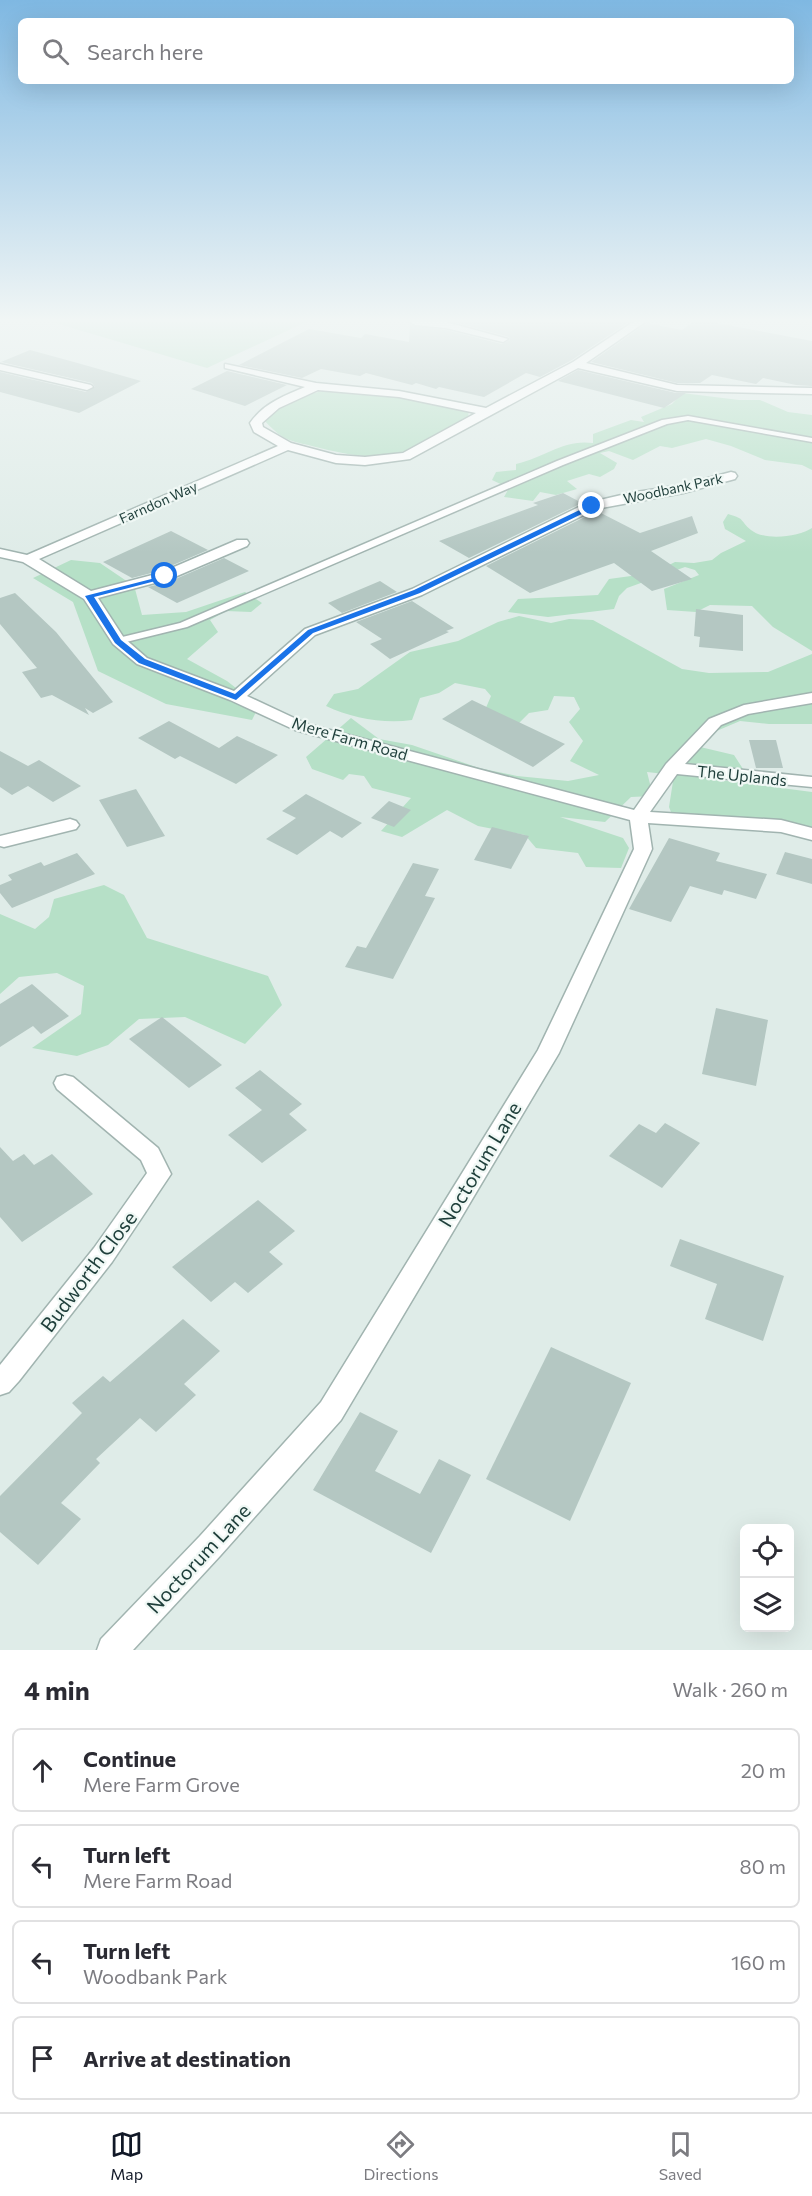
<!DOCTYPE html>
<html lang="en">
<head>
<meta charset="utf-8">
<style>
  :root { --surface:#fff; --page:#f7f7f7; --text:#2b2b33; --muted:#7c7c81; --line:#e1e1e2; --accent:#111827 }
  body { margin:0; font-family:Commissioner,sans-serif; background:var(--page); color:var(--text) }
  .controls { position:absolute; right:18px; bottom:18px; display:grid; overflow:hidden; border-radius:9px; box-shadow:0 6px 24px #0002 }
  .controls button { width:54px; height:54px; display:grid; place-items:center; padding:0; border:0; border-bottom:2px solid var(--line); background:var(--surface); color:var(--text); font:30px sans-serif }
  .stop { position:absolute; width:18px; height:18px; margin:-14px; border:4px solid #1a73e8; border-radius:50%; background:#fff }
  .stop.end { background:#1a73e8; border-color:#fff; box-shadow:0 2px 6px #0008 }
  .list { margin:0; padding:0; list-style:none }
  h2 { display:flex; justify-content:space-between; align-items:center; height:78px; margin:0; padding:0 24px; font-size:26px }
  h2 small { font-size:20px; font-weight:400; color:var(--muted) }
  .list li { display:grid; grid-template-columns:39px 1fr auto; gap:18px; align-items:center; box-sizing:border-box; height:84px; margin:0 12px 12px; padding:0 12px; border:2px solid var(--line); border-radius:9px }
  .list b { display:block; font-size:22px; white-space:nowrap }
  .list p { margin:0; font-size:20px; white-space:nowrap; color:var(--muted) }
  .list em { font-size:20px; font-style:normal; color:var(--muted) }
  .icon { flex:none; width:33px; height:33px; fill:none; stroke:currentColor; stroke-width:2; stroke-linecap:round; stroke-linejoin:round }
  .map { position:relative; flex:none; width:812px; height:1650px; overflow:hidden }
  .search { position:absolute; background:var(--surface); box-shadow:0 6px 24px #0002; left:18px; right:18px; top:18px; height:66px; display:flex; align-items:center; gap:15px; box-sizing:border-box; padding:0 21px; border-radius:9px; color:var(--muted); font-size:22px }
  .sheet { height:462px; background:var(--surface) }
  nav { display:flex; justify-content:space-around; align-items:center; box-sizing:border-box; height:84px; border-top:2px solid var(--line); background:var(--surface); font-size:16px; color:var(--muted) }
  nav a { display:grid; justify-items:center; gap:3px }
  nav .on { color:var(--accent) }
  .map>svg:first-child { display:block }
</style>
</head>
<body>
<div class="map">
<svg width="812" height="1650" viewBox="0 0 812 1650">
  <rect width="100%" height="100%" fill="#dfece8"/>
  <g fill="#b6e0c7">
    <polygon points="52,322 306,322 207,368"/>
    <path d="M 329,390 L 366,393 L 458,407 L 469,411 L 468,417 C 408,454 391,466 320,448 C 291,440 286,444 264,420 C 283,404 305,393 329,390 Z"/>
    <path d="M 682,393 L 739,400 L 760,400 L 788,412 L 812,415 L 812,470 L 802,465 L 765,460 L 731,446 L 706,439 L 672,448 L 660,446 L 633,460 L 609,451 L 600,453 L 617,463 L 614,469 L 600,477 L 589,474 L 567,481 L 577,489 L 556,495 L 540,492 L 533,501 L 504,497 L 509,488 L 492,480 L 496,472 L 516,470 L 516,464 C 546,457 563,439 593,443 L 593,434 L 631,420 L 644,422 L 641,417 L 672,404 Z"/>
    <path d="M 728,514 C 746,519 739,520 751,530 C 764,541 799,537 812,528 L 812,651 L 773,627 L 752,606 L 710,605 L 696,612 L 667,610 L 664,589 L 699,575 L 695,570 L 685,567 L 627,588 L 619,596 L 614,609 L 548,617 L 508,612 L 518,599 L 598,595 L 609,579 L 653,573 L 675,562 L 694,563 L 712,560 L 721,553 L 746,541 L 725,529 L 723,522 Z"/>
    <polygon points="71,560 100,563 128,582 135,589 142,615 186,612 245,592 262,603 251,612 226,611 210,620 218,632 187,659 227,681 259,706 252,720 166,704 98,671 73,602 33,578"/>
    <path d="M 519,616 L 551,623 L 569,619 L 593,620 L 682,669 L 709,673 L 768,672 L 812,654 L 812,724 L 769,724 L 740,721 L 700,738 L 696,746 L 734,755 L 743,769 L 720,780 L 812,792 L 812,834 L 676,825 L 669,807 L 674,775 L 647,772 L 653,796 L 631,797 L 605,822 L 560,817 L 623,838 L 629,848 L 621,868 L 586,867 L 578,853 L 536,848 L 525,835 L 478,826 L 447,810 L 402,837 L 381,831 L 411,798 L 372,788 L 364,776 L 349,774 L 343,780 L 312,769 L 306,757 L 351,718 L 379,739 L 412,745 L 479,768 L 517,776 L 568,781 L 599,775 L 570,761 L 583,741 L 569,722 L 580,709 L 574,697 L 554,696 L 548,710 L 529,713 L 515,727 L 485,710 L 491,696 L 485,689 L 455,683 L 439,693 L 420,698 L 412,720 C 383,724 352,718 326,706 L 334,694 L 358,689 L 410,652 L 458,641 L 498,622 Z"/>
    <polygon points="104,885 124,895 147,938 268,976 282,1005 245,1044 185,1017 139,1019 108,1045 77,1056 32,1048 81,1014 84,986 57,973 19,977 0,994 0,914 35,929 49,917 54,899"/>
  </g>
  <g fill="#b4c7c2">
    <polygon points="454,322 629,322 572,360 540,377 526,373 484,397 439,387 436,389 416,383 412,385 366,373 360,376 321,369 302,378 239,365 309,329 361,338 365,334 409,342 410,325 446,330 502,344 510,340 509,337"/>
    <polygon points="693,322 712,322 812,341 812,386 796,385 763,378 756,384 712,375 700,383 677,383 591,362 647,323 682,330"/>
    <polygon points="30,350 74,362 141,381 79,413 0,392 0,372 86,392 95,387 92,383 1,362"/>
    <polygon points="578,370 676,393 686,393 664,408 558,381"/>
    <polygon points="227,371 287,385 245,406 191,389"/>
    <polygon points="563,493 582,503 469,558 439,541 538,505 533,503"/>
    <polygon points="597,511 640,533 692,516 698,533 651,551 692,579 652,591 614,563 530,593 486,566"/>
    <polygon points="171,531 208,550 159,571 132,578 103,562"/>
    <polygon points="224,558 249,571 177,603 148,587 171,581"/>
    <polygon points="380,581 397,592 342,613 328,603"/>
    <polygon points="15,593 56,632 113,702 93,713 85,708 89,715 52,695 41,698 22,672 37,668 0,624 0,598"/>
    <polygon points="412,601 454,628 446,631 449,632 390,659 370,644 382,639 356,622"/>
    <polygon points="696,609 743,615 743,651 699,647 700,637 694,636"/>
    <polygon points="472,700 565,744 533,767 442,719"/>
    <polygon points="169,721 219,748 237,736 278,755 236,784 180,756 175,759 138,738"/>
    <polygon points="749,740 776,740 783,768 756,768"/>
    <polygon points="0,751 28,766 39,760 81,786 53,802 28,786 12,795 0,787"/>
    <polygon points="136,789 165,836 127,847 99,800"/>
    <polygon points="306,794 362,823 342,838 330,831 297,855 266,839 296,818 282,811"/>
    <polygon points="389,801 411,810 394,827 371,818"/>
    <polygon points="492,827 529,836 511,869 474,860"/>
    <polygon points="669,838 720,853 716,861 767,874 756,899 724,890 722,895 690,886 671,922 629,909"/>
    <polygon points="785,852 812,859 812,884 776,874"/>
    <polygon points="77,853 95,874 12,908 0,893 0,885 12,880 8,875 41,862 44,866"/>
    <polygon points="413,863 439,869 425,896 435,898 393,979 345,967 357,946 366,948"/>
    <polygon points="32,984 69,1016 41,1034 33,1026 0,1047 0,1004"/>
    <polygon points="716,1008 768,1020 756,1086 702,1074"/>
    <polygon points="162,1017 222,1065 189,1088 129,1039"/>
    <polygon points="260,1070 302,1104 289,1114 307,1130 262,1163 228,1135 262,1110 235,1088"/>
    <polygon points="665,1123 700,1143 662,1188 609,1156 639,1124 656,1133"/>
    <polygon points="0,1147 13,1161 24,1154 34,1165 52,1154 93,1194 22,1242 0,1217"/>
    <polygon points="258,1200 295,1231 269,1252 283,1264 248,1293 235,1282 211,1302 172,1267"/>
    <polygon points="680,1239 784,1276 763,1341 705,1319 717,1284 670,1266"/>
    <polygon points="183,1319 220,1351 184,1384 196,1395 156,1432 140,1418 96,1459 100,1463 61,1503 81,1519 38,1565 0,1532 0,1496 82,1413 72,1403 103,1376 110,1382"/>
    <polygon points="551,1347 631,1383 570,1521 486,1479"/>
    <polygon points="360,1412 398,1431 375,1471 420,1494 439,1459 471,1475 431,1553 313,1490"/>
  </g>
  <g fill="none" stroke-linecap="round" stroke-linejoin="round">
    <defs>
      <polygon id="service" points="688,416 812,438 812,442 688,420 667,424 563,465 187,627 118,644 113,641 114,639 180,623 557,461 662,420"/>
      <g id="minor">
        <polygon points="410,322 446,322 508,339 503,342 446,328 415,325"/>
        <path d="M 633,322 L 645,322 L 586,363 L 677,385 L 812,388 L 812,394 L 677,391 L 578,368 L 410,459 L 365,465 L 336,463 L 288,450 L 39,559 L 91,591 L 160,573 L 237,540 L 247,540 L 249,543 L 247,546 L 170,579 L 98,598 L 124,638 L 147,658 L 234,691 L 305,629 L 412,589 L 587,503 L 630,493 L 682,485 L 731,472 L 735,473 L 737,476 L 735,479 L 683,493 L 596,509 L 422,595 L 315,635 L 247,696 L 307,724 L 634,810 L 666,764 L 709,719 L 744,705 L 812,693 L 812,703 L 748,714 L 721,725 L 685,764 L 812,777 L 812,787 L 677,774 L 650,812 L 781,820 L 812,828 L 812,840 L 781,832 L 648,823 L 652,849 L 559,1053 L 341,1420 L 220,1556 L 133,1650 L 97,1650 L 101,1639 L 200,1536 L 321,1402 L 538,1050 L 634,849 L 630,820 L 295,730 L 230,700 L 137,664 L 113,644 L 84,599 L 23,562 L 0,557 L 0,549 L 27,555 L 278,446 L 254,432 L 250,423 C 264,403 284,396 305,387 L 225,368 L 225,364 L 316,383 L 399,391 L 486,408 L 573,362 ZM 318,390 L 399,397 L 476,413 L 403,453 L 365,457 L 336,455 L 291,443 L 263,427 L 262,423 L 279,408 Z"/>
        <polygon points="0,364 91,385 93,387 87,390 0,370"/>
        <polygon points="70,819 76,821 79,825 76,829 4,847 0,846 0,836"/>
        <polygon points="65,1075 73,1077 158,1148 171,1174 112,1262 19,1381 9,1392 0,1395 0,1365 94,1248 147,1173 141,1160 57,1089 54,1083 57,1077"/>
      </g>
    </defs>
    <use href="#service" stroke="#a1b4b0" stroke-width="3"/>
    <use href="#minor" stroke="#a1b4b0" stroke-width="3"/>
    <use href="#service" fill="#fff" fill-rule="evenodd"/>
    <use href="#minor" fill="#fff" fill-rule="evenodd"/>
  </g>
  <linearGradient id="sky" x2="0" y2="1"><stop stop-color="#7fb8e2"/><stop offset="0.58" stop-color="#f1f6f5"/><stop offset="1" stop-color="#f1f6f5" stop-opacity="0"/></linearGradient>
  <rect width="812" height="553" fill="url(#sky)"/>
  <polygon fill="#1a73e8" points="592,504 594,508 420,593 313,633 236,700 139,663 115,643 85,596 167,575 167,578 94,597 121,640 145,659 235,694 308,630 414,590"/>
  <g text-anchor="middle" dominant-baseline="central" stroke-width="4.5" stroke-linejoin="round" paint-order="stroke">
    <g font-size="14" fill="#1e3e3a" stroke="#f0f8f5">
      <text transform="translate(673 488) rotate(-12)">Woodbank Park</text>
      <text transform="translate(158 502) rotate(-24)">Farndon Way</text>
    </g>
    <g font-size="16" fill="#1e3e3a" stroke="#f0f8f5">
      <text transform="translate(350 738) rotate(16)">Mere Farm Road</text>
      <text transform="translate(742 775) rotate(6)">The Uplands</text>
    </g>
    <g font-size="20" fill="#1e3e3a" stroke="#f0f8f5">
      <text transform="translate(479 1164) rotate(-59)">Noctorum Lane</text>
      <text transform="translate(88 1271) rotate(-53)">Budworth Close</text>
      <text transform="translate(198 1558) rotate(-47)">Noctorum Lane</text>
    </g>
  </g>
</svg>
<div class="controls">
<button><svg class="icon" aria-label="locate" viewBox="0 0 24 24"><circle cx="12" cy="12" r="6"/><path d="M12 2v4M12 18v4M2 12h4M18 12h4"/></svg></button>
<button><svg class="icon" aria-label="layers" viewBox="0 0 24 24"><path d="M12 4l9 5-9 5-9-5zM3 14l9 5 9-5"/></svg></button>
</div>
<div class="stop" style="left:165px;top:576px"></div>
<div class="stop end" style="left:592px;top:506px"></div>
<div class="search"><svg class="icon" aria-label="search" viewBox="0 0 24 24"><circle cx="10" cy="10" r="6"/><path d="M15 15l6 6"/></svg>Search here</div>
</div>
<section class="sheet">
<h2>4 min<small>Walk · 260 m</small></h2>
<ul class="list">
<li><svg class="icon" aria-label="ahead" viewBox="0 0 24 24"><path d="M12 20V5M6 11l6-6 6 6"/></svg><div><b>Continue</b><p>Mere Farm Grove</p></div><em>20 m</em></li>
<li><svg class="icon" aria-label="left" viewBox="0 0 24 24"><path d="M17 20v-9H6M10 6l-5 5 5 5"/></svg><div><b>Turn left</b><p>Mere Farm Road</p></div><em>80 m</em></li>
<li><svg class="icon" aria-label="left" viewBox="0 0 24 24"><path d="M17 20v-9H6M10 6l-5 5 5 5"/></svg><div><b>Turn left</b><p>Woodbank Park</p></div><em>160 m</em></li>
<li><svg class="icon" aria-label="arrive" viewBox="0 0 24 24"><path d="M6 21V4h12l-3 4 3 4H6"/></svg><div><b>Arrive at destination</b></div></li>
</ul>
</section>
<nav>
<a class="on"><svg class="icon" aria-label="map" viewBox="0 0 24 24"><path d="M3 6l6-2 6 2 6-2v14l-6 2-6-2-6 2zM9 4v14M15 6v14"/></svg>Map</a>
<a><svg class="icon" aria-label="directions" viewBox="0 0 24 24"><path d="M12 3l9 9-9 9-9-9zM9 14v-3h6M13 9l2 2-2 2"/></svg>Directions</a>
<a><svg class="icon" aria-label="saved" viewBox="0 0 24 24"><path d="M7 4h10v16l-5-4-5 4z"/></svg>Saved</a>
</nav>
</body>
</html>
